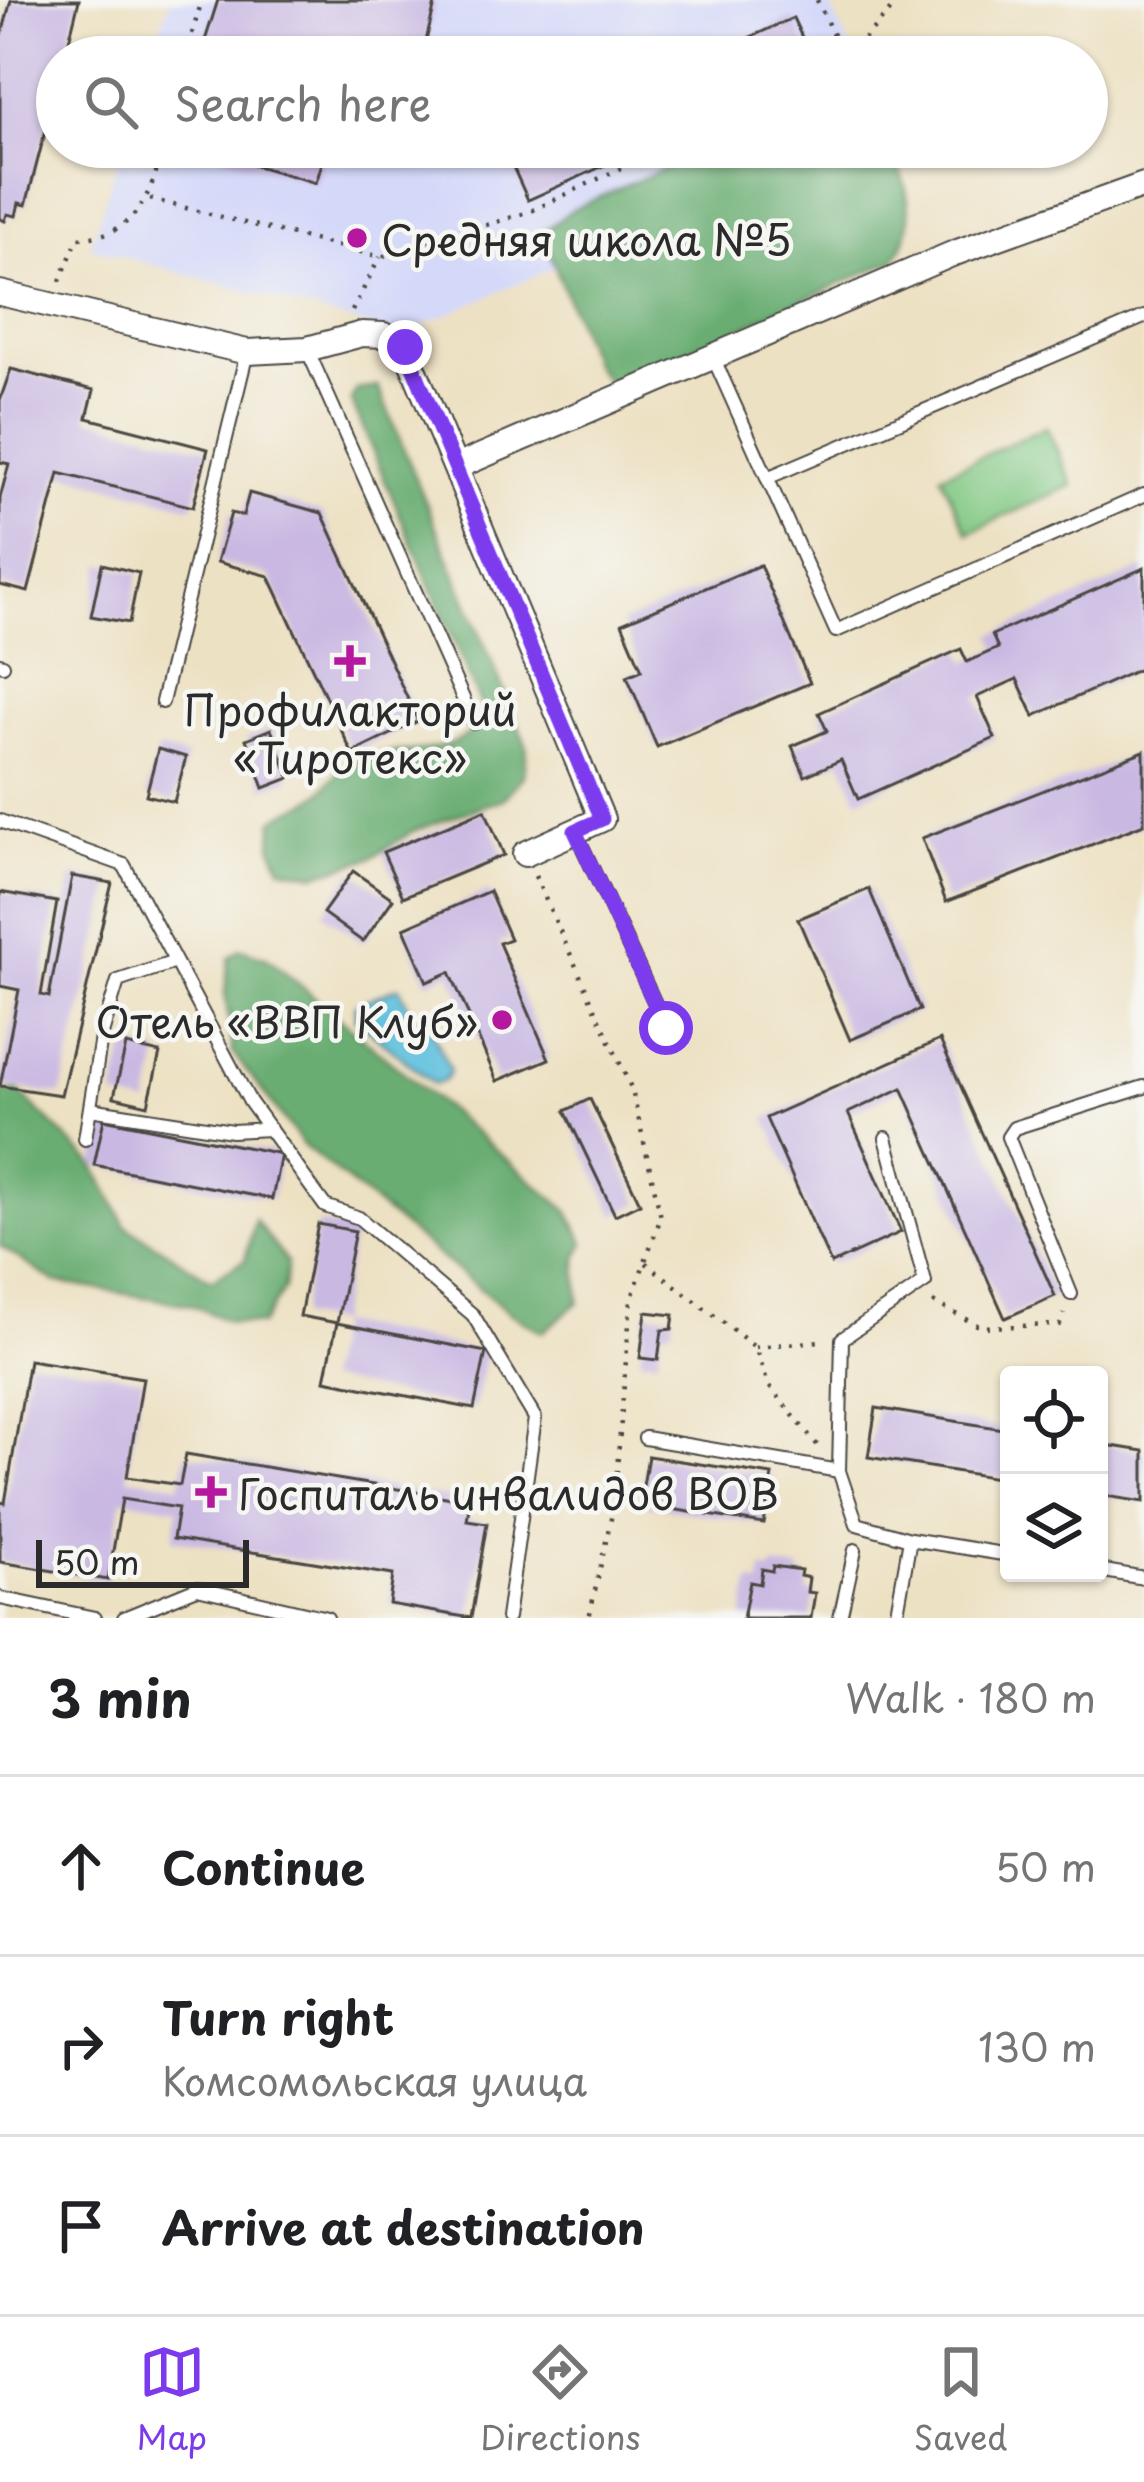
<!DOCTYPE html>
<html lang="en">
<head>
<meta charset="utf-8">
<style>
  :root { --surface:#fff; --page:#f2f2f2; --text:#202124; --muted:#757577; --line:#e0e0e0; --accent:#7c3aed }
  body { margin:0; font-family:"Playpen Sans",sans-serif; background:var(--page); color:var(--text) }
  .controls { position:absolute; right:36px; bottom:36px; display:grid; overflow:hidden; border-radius:12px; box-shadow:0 3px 9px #0004 }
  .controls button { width:108px; height:108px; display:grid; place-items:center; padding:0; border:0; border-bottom:3px solid var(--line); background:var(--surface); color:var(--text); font:60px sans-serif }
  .scale { position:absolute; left:36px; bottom:30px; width:213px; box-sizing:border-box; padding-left:12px; border:6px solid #2b2b2b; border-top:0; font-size:33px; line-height:42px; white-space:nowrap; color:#2b2b2b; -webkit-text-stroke:9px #f6f6f2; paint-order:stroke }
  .stop { position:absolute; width:36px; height:36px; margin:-27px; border:9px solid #7c3aed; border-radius:50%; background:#fff }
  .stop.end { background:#7c3aed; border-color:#fff; box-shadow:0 3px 12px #0008 }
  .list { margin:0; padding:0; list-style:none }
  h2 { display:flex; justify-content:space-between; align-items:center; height:156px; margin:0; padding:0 48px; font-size:51px }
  h2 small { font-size:39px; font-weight:400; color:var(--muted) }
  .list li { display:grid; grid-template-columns:78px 1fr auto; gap:36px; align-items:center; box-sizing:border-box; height:180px; padding:0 48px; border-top:3px solid var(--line) }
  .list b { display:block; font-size:45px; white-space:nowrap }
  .list p { margin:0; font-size:39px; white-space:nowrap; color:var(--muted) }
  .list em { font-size:39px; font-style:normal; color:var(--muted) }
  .icon { flex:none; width:66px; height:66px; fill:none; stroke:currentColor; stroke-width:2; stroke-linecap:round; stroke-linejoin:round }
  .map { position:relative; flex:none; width:1144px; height:1618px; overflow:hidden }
  .search { position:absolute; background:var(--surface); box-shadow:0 3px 9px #0004; left:36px; right:36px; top:36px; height:132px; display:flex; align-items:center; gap:30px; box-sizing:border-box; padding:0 42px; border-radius:66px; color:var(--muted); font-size:45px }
  .sheet { height:696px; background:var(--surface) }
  nav { display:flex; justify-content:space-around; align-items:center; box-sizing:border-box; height:168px; border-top:3px solid var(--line); background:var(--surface); font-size:33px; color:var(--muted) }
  nav a { display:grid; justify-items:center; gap:6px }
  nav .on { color:var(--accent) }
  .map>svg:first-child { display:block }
</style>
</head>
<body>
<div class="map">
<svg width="1144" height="1618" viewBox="0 0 1144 1618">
  <rect width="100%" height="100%" fill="#f6f6f2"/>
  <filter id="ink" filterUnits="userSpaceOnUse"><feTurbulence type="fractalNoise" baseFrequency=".00833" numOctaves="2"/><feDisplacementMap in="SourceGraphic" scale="24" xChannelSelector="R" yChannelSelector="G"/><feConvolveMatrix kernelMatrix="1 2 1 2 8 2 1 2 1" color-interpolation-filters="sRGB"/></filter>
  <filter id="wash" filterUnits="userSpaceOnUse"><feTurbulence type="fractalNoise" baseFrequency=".004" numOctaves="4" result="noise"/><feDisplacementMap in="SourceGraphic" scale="48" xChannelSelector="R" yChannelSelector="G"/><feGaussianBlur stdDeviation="2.7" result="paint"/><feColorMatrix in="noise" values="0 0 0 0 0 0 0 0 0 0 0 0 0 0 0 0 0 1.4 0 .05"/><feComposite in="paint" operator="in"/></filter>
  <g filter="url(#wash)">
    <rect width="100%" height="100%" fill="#ede1c3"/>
    <g fill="#d4d8f9">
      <polygon points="170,0 828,0 854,57 151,57"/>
      <polygon points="122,147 830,147 400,335 90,247"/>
    </g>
    <polygon fill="#82c984" stroke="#567a58" stroke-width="3" points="1046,427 1073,485 968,533 941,475"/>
    <g fill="#69ad72" stroke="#4a6c4e" stroke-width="3">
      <path d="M 713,147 L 885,147 C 910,179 919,228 894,260 L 610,386 L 592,362 L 542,233 L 573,209 Z"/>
      <path d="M 378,387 L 527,747 L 524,775 L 503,799 L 413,831 L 371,858 L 315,874 L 281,868 L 272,845 L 273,821 C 286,810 301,808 314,798 C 330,787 333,772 356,761 C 402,739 451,768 485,715 L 351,400 L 357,390 Z"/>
      <polygon points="241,949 268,958 568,1211 585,1243 577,1257 579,1302 543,1332 511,1314 304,1146 233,1053 225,992 229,958"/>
      <polygon points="18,1091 94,1165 126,1226 211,1280 245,1260 255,1220 287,1263 284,1289 261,1325 230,1322 192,1305 55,1282 0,1246 0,1093"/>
    </g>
    <polygon fill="#5ec0dd" stroke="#447684" stroke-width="3" points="399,987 412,1014 430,1026 450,1071 444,1081 434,1084 355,1019 355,1005"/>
    <g id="blocks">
      <g fill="#c9b8e2">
        <polygon points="11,0 79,0 65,57 57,57 57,86 26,205 19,203 16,216 7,214 5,221 0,219 0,42"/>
        <polygon points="218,0 436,0 422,57 227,57 202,50"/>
        <polygon points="793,18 811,57 706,57"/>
        <polygon points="222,147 327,147 316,183 219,155"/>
        <polygon points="504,147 645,147 528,200"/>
        <polygon points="11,369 94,390 87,418 208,449 193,507 59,473 28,592 0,585 0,498 9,464 0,462 0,400"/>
        <polygon points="249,493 322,513 418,721 352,753 269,576 217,562 231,513 243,516"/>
        <polygon points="102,564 139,573 129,623 91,616"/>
        <polygon points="760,565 810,683 657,747 627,676 642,670 622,623"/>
        <polygon points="1144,568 1144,667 1034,716 1017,679 977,697 995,738 858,799 841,760 805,776 792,746 827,731 819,713 961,649 967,662 998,648 992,635"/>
        <polygon points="271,729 290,778 264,788 246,739"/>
        <polygon points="158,749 186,757 174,802 146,795"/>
        <polygon points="1144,751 1144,824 946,902 922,838"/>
        <polygon points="485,810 504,855 403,897 383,852"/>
        <polygon points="353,871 393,899 363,942 323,913"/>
        <polygon points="72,876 112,883 61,1095 0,1086 19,990 0,986 0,892 57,902 41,995 49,997"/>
        <polygon points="869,889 920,1010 850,1040 798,919"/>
        <polygon points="489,891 510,939 499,943 549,1059 497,1081 450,972 427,982 404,928"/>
        <polygon points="940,1040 1055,1296 1005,1318 902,1088 848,1113 901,1232 831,1264 766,1118"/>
        <polygon points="126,1045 160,1053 148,1105 114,1097"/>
        <polygon points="590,1099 640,1203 615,1215 565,1111"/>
        <polygon points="104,1119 281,1154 272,1199 94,1165"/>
        <polygon points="318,1224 355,1231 337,1323 486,1352 474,1409 325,1380 337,1323 300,1316"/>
        <polygon points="646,1312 674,1315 672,1329 662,1330 658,1360 640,1358"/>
        <polygon points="29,1360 143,1378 127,1477 180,1485 186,1454 470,1501 467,1520 487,1523 471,1618 389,1604 393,1575 173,1539 178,1508 122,1499 108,1580 0,1562 0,1502 5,1503"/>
        <polygon points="876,1408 1009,1430 1009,1480 868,1457"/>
        <polygon points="1099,1444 1144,1451 1144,1502 1099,1495"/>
        <polygon points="648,1456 772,1475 764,1524 640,1504"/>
        <polygon points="773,1566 801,1570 800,1576 809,1578 807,1592 815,1593 811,1618 743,1618 750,1582 760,1584 762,1569 772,1571"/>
      </g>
    </g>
  </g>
  <g filter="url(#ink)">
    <use href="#blocks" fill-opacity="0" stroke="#484642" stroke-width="3"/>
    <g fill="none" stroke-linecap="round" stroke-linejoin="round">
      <defs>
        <g id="service">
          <polyline points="307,349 474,723"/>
          <polyline points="713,357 836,631 1144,495"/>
          <polyline points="767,478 1144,317"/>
          <polyline points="0,664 3,665"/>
          <polyline points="162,702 247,352"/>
          <polyline points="0,821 124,865 250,1102 325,1206 359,1218 473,1315 535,1418 507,1618"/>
          <polyline points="575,831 666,1027"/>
          <polyline points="90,1109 232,1131 270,1129"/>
          <polyline points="85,1139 101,1037 118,981 175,962"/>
          <polyline points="1071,1294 1008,1137 1014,1128 1144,1087"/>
          <polyline points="645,1438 839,1471 857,1524 910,1539"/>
          <polyline points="839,1471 842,1339 925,1282 886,1138"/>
          <polyline points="1099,1570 1144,1578"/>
          <polyline points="0,1598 95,1618"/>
          <polyline points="124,1618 197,1588 327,1618"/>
          <polyline points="840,1618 855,1550"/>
          <polyline points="896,1618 910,1539 1009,1555"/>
        </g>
        <g id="minor">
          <polyline points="0,293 247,352 307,349 362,334 384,335 405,347 602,819 525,854"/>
          <polyline points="456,467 952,254 1144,185"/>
        </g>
      </defs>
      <use href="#service" stroke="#484642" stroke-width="16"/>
      <use href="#minor" stroke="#484642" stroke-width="28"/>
      <g stroke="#484642" stroke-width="4.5" stroke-dasharray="3 9" stroke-linecap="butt">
        <polyline points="817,0 843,57"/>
        <polyline points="185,57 202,0"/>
        <polyline points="848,57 900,0"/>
        <polyline points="150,199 381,257 529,212 665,147"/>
        <path d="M 60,281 L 78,238 C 135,237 151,196 163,147"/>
        <polyline points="352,311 380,257"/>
        <polyline points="535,876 632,1090 661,1217 631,1300 614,1505 589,1618"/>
        <polyline points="646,1263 755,1347 769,1386 819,1447"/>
        <polyline points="933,1302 981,1327 1060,1325 1064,1314"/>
        <polyline points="755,1347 821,1341"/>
      </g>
      <use href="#service" stroke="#fff" stroke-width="12"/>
      <use href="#minor" stroke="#fff" stroke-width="24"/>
    </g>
  </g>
  <g fill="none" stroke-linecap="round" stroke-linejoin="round" filter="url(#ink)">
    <polyline stroke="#7c3aed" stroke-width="15" points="405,347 602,819 575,831 666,1028"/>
  </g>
  <g fill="#b5179e" stroke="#f6f6f2" stroke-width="4.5">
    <circle cx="357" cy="238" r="12"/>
    <path d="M344 643h12v12h12v12h-12v12h-12v-12h-12v-12h12z"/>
    <circle cx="502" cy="1020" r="12"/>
    <path d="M205 1474h12v12h12v12h-12v12h-12v-12h-12v-12h12z"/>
  </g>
  <g text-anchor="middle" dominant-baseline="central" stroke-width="9" stroke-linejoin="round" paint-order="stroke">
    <g font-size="42" fill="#2b2b2b" stroke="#f6f6f2" text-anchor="start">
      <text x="381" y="238">Средняя школа №5</text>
      <text x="350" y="708" text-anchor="middle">Профилакторий<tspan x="350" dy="48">«Тиротекс»</tspan></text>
      <text x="478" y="1020" text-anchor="end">Отель «ВВП Клуб»</text>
      <text x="238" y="1492">Госпиталь инвалидов ВОВ</text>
    </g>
  </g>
</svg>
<div class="controls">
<button><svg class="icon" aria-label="locate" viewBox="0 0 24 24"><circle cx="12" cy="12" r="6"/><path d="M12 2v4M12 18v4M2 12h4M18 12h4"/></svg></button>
<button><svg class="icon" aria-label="layers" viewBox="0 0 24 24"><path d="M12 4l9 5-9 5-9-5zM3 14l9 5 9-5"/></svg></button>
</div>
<div class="scale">50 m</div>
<div class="stop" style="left:666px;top:1028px"></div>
<div class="stop end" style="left:405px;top:347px"></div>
<div class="search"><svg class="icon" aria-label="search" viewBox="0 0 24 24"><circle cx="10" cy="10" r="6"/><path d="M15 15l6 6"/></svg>Search here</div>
</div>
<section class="sheet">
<h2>3 min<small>Walk · 180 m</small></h2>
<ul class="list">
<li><svg class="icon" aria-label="ahead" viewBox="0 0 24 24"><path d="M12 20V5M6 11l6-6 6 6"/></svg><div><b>Continue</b></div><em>50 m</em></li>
<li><svg class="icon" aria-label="right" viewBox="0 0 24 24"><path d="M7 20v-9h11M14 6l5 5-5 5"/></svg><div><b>Turn right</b><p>Комсомольская улица</p></div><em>130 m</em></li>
<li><svg class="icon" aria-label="arrive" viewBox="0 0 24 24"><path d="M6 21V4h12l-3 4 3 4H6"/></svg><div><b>Arrive at destination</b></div></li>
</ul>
</section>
<nav>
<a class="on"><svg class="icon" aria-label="map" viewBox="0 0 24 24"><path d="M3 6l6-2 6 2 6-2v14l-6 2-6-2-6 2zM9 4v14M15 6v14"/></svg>Map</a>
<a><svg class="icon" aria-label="directions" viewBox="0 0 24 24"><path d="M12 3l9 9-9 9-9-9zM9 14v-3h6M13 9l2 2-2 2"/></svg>Directions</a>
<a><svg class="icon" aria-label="saved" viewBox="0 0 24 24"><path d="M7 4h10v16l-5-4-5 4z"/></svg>Saved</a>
</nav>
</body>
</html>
